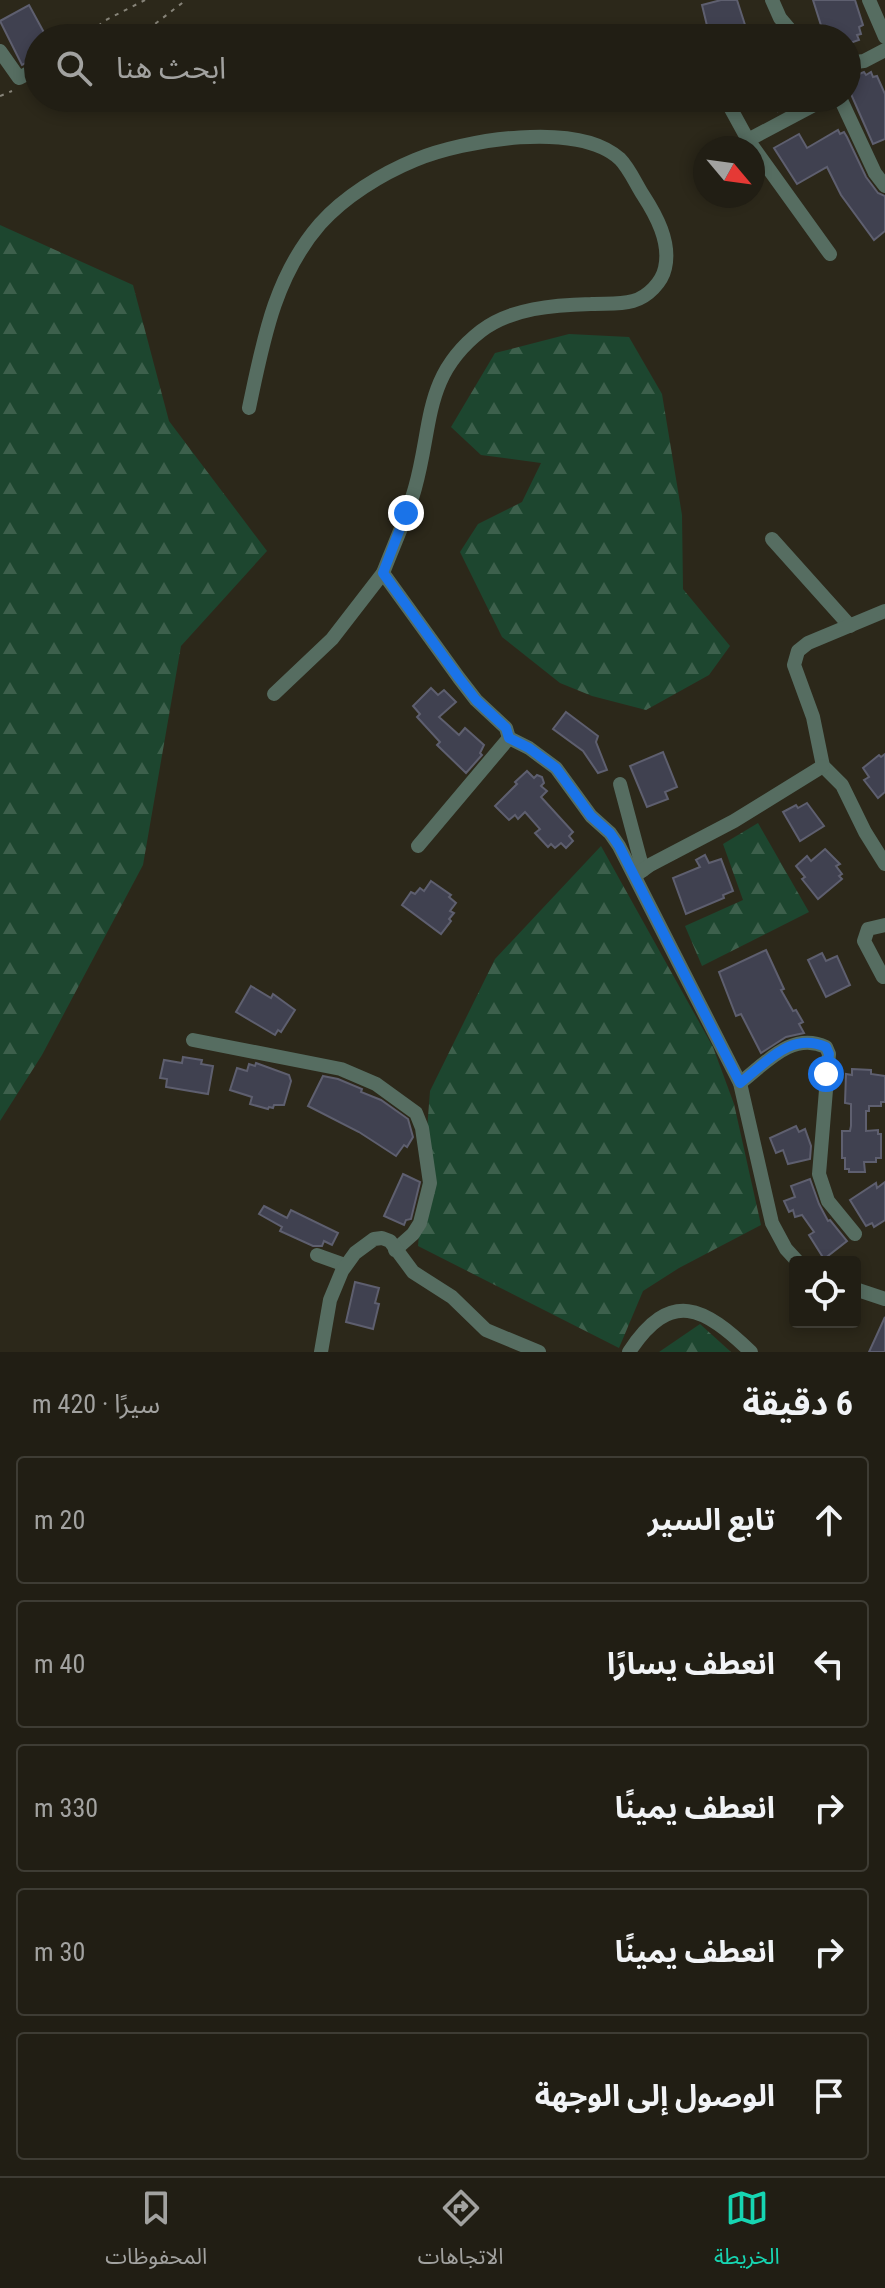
<!DOCTYPE html>
<html lang="ar">
<head>
<meta charset="utf-8">
<style>
  :root { --surface:#211e14; --page:#2d2b22; --text:#f1f3f6; --muted:#a2a2a0; --line:#3e3c34; --accent:#17d5b2 }
  body { margin:0; font-family:"Roboto Condensed","Noto Sans Arabic",sans-serif; background:var(--page); color:var(--text); direction:rtl }
  .controls { position:absolute; right:24px; bottom:24px; display:grid; overflow:hidden; border-radius:8px; box-shadow:0 4px 12px #0003 }
  .controls button { width:72px; height:72px; display:grid; place-items:center; padding:0; border:0; border-bottom:2px solid var(--line); background:var(--surface); color:var(--text); font:40px sans-serif }
  .compass { position:absolute; left:693px; top:136px; width:72px; height:72px; border-radius:50%; background:var(--surface); box-shadow:0 4px 12px #0003; rotate:119deg }
  .stop { position:absolute; width:24px; height:24px; margin:-18px; border:6px solid #1a73e8; border-radius:50%; background:#fff }
  .stop.end { background:#1a73e8; border-color:#fff; box-shadow:0 2px 8px #0008 }
  .list { margin:0; padding:0; list-style:none }
  h2 { display:flex; justify-content:space-between; align-items:center; height:104px; margin:0; padding:0 32px; font-size:34px }
  h2 small { font-size:26px; font-weight:400; color:var(--muted) }
  .list li { display:grid; grid-template-columns:52px 1fr auto; gap:24px; align-items:center; box-sizing:border-box; height:128px; margin:0 16px 16px; padding:0 16px; border:2px solid var(--line); border-radius:8px }
  .list b { display:block; font-size:30px; white-space:nowrap }
  .list em { font-size:26px; font-style:normal; color:var(--muted) }
  .icon { flex:none; width:44px; height:44px; fill:none; stroke:currentColor; stroke-width:2; stroke-linecap:round; stroke-linejoin:round }
  .map { position:relative; flex:none; width:885px; height:1352px; overflow:hidden; direction:ltr }
  .search { position:absolute; background:var(--surface); box-shadow:0 4px 12px #0003; left:24px; right:24px; top:24px; height:88px; display:flex; align-items:center; gap:20px; box-sizing:border-box; padding:0 28px; border-radius:44px; color:var(--muted); font-size:30px }
  .sheet { height:824px; background:var(--surface) }
  nav { display:flex; justify-content:space-around; align-items:center; box-sizing:border-box; height:112px; border-top:2px solid var(--line); background:var(--surface); font-size:22px; color:var(--muted) }
  nav a { display:grid; justify-items:center; gap:4px }
  nav .on { color:var(--accent) }
  .map>svg:first-child { display:block }
</style>
</head>
<body>
<div class="map">
<svg width="885" height="1352" viewBox="0 0 885 1352">
  <defs>
    <pattern id="forest-firs" width="22" height="20" patternUnits="userSpaceOnUse" patternTransform="scale(2)"><rect width="22" height="20" fill="#1d462f"/><path d="M5 1l3.5 6h-7zM16 11l3.5 6h-7z" fill="#3d604c"/></pattern>
  </defs>
  <rect width="100%" height="100%" fill="#2c281a"/>
  <g fill="url(#forest-firs)">
    <polygon points="0,225 133,285 169,421 267,551 181,646 143,865 42,1055 0,1121"/>
    <polygon points="569,334 629,337 662,394 682,515 683,589 730,646 709,675 646,710 592,696 560,683 502,637 460,552 478,524 522,502 541,463 481,455 451,427 495,353"/>
    <polygon points="758,823 809,912 702,966 685,926 743,900 723,844"/>
    <polygon points="601,846 713,1047 734,1104 761,1225 679,1268 643,1291 619,1348 418,1246 430,1091 495,959"/>
    <polygon points="700,1324 731,1352 659,1352"/>
  </g>
  <g fill="#404150" stroke="#5e5f6f" stroke-width="2">
    <polygon points="721,0 737,0 747,31 744,32 745,38 710,38 702,5"/>
    <polygon points="813,0 855,0 863,25 859,27 861,34 857,35 859,40 847,44 847,38 825,38"/>
    <polygon points="29,5 47,38 38,38 38,57 22,65 0,21"/>
    <polygon points="864,72 866,75 871,72 873,77 877,76 885,94 885,139 873,144 847,85 847,79"/>
    <polygon points="773,98 803,98 778,111"/>
    <polygon points="838,130 840,134 844,132 847,137 866,177 878,193 885,196 885,231 874,240 841,195 827,167 797,184 774,148 799,134 807,148"/>
    <polygon points="431,688 438,695 444,690 456,702 439,717 459,735 465,728 484,745 480,753 482,755 466,773 437,745 440,742 417,717 420,714 413,706"/>
    <polygon points="566,712 598,736 596,742 607,770 598,773 583,751 553,729"/>
    <polygon points="663,752 677,787 665,792 668,799 647,807 630,766"/>
    <polygon points="885,754 885,792 878,798 864,780 869,777 863,768 879,755 881,757"/>
    <polygon points="527,771 534,778 537,775 542,777 544,783 541,786 547,791 541,797 573,832 569,836 573,841 566,848 561,843 555,848 551,844 548,847 535,833 540,829 525,812 518,819 515,815 509,820 495,806 517,784 515,782"/>
    <polygon points="807,803 824,826 800,841 783,812 796,805 798,808"/>
    <polygon points="825,849 840,864 836,866 842,874 839,876 842,879 818,899 802,879 805,877 796,866 807,856 811,861"/>
    <polygon points="705,855 709,863 721,859 733,891 723,895 724,898 686,914 673,878 700,867 696,860"/>
    <polygon points="431,881 451,895 449,897 456,903 450,911 454,913 449,919 451,921 441,934 402,905 411,892 415,894 420,888 424,891"/>
    <polygon points="766,950 784,989 781,990 793,1011 796,1010 803,1022 799,1024 804,1033 786,1037 761,1053 741,1014 736,1016 719,972"/>
    <polygon points="822,953 826,961 837,956 850,985 826,997 808,960"/>
    <polygon points="251,986 271,998 273,994 295,1010 281,1032 278,1030 275,1035 236,1012"/>
    <polygon points="183,1057 202,1060 201,1064 213,1066 208,1094 166,1087 167,1079 160,1078 164,1060 182,1063"/>
    <polygon points="256,1063 289,1075 291,1081 284,1105 274,1105 273,1108 269,1107 268,1109 250,1104 252,1097 230,1090 237,1068 247,1071 249,1064 255,1066"/>
    <polygon points="852,1069 871,1070 871,1074 885,1076 885,1102 881,1102 881,1106 869,1106 869,1111 866,1111 866,1131 878,1130 878,1134 881,1134 881,1158 876,1158 876,1162 864,1162 865,1172 849,1172 849,1169 845,1169 845,1158 842,1158 842,1131 850,1131 851,1126 851,1104 845,1103 846,1074 852,1075"/>
    <polygon points="323,1076 338,1079 362,1089 361,1092 381,1100 408,1119 413,1137 407,1147 404,1145 396,1156 359,1132 308,1106"/>
    <polygon points="796,1126 799,1132 805,1129 811,1146 810,1159 788,1164 783,1150 776,1153 770,1138"/>
    <polygon points="403,1174 420,1182 411,1219 406,1220 404,1225 384,1216"/>
    <polygon points="810,1179 819,1204 828,1221 830,1220 847,1241 824,1259 809,1235 814,1232 802,1215 795,1217 793,1210 789,1212 784,1201 795,1197 791,1186"/>
    <polygon points="885,1182 885,1220 874,1227 872,1223 866,1226 850,1200 876,1183 877,1188"/>
    <polygon points="264,1206 287,1218 291,1210 338,1233 332,1245 324,1241 322,1246 313,1246 280,1231 282,1227 259,1214"/>
    <polygon points="355,1282 379,1288 375,1303 379,1304 373,1329 346,1322"/>
    <polygon points="885,1317 885,1352 869,1352"/>
  </g>
  <g fill="none" stroke-linecap="round" stroke-linejoin="round">
    <g stroke="#868378" stroke-width="2" stroke-dasharray="4 6" stroke-linecap="butt">
      <polyline points="82,38 106,20 145,0"/>
      <polyline points="129,38 151,27 186,0"/>
      <polyline points="0,96 12,91"/>
    </g>
    <g stroke="#566d61" stroke-width="14">
      <polyline points="772,0 780,18 797,38"/>
      <polyline points="869,0 885,37"/>
      <polyline points="689,33 692,38"/>
      <polyline points="0,51 19,78 38,68"/>
      <polyline points="847,63 864,61 885,50"/>
      <polyline points="725,98 748,140 830,254"/>
      <polyline points="840,98 875,173 885,186"/>
      <polyline points="748,140 812,106 813,98"/>
      <path d="M 249,408 C 263,342 274,277 320,224 C 344,197 381,174 415,160 C 463,140 578,120 620,159 C 629,168 636,184 643,195 C 656,215 671,242 665,268 C 662,282 648,297 633,301 C 619,305 605,303 591,304 C 554,305 511,308 481,331 C 423,376 433,424 415,488 C 407,517 394,544 383,573 L 459,678 L 476,700 L 506,728 L 509,738 L 529,748 L 556,768 L 591,816 L 610,833 L 619,846 L 740,1083 L 772,1223 L 786,1249 L 798,1262"/>
      <polyline points="772,539 850,626"/>
      <polyline points="885,611 808,643 798,651 794,665 813,717 823,766 842,785 865,832 885,864"/>
      <polyline points="274,694 332,639 383,573"/>
      <polyline points="620,784 643,870"/>
      <polyline points="418,846 509,738"/>
      <polyline points="636,875 650,865 734,821 823,766"/>
      <polyline points="883,977 864,941 868,929 885,925"/>
      <polyline points="193,1040 341,1069 376,1084 416,1113 422,1128 430,1183 420,1223 413,1234 395,1250"/>
      <path d="M 740,1083 C 766,1063 792,1031 826,1047 L 829,1054 L 819,1174 L 828,1201 L 855,1234"/>
      <polyline points="317,1255 345,1265"/>
      <polyline points="855,1289 885,1299"/>
      <polyline points="321,1352 330,1300 342,1271 355,1253 374,1239 382,1238 390,1241 413,1272 452,1297 486,1330 539,1352"/>
      <path d="M 629,1352 C 671,1288 704,1307 751,1352"/>
    </g>
  </g>
  <g fill="none" stroke-linecap="round" stroke-linejoin="round">
    <path stroke="#1a73e8" stroke-width="10" d="M 406,513 L 383,573 L 459,678 L 476,700 L 506,728 L 509,738 L 529,748 L 556,768 L 591,816 L 610,833 L 619,846 L 740,1083 C 766,1063 791,1031 826,1047 L 829,1054 L 826,1074"/>
  </g>
</svg>
<div class="controls">
<button><svg class="icon" aria-label="locate" viewBox="0 0 24 24"><circle cx="12" cy="12" r="6"/><path d="M12 2v4M12 18v4M2 12h4M18 12h4"/></svg></button>
</div>
<svg class="compass" viewBox="-18 -18 36 36"><path d="M0-13l5 13h-10z" fill="#e53935"/><path d="M0 13l5-13h-10z" fill="#a2a2a0"/></svg>
<div class="stop" style="left:826px;top:1074px"></div>
<div class="stop end" style="left:406px;top:513px"></div>
<div class="search"><svg class="icon" aria-label="search" viewBox="0 0 24 24"><circle cx="10" cy="10" r="6"/><path d="M15 15l6 6"/></svg>ابحث هنا</div>
</div>
<section class="sheet">
<h2>6 دقيقة<small>سيرًا · 420 m</small></h2>
<ul class="list">
<li><svg class="icon" aria-label="ahead" viewBox="0 0 24 24"><path d="M12 20V5M6 11l6-6 6 6"/></svg><div><b>تابع السير</b></div><em>20 m</em></li>
<li><svg class="icon" aria-label="left" viewBox="0 0 24 24"><path d="M17 20v-9H6M10 6l-5 5 5 5"/></svg><div><b>انعطف يسارًا</b></div><em>40 m</em></li>
<li><svg class="icon" aria-label="right" viewBox="0 0 24 24"><path d="M7 20v-9h11M14 6l5 5-5 5"/></svg><div><b>انعطف يمينًا</b></div><em>330 m</em></li>
<li><svg class="icon" aria-label="right" viewBox="0 0 24 24"><path d="M7 20v-9h11M14 6l5 5-5 5"/></svg><div><b>انعطف يمينًا</b></div><em>30 m</em></li>
<li><svg class="icon" aria-label="arrive" viewBox="0 0 24 24"><path d="M6 21V4h12l-3 4 3 4H6"/></svg><div><b>الوصول إلى الوجهة</b></div></li>
</ul>
</section>
<nav>
<a class="on"><svg class="icon" aria-label="map" viewBox="0 0 24 24"><path d="M3 6l6-2 6 2 6-2v14l-6 2-6-2-6 2zM9 4v14M15 6v14"/></svg>الخريطة</a>
<a><svg class="icon" aria-label="directions" viewBox="0 0 24 24"><path d="M12 3l9 9-9 9-9-9zM9 14v-3h6M13 9l2 2-2 2"/></svg>الاتجاهات</a>
<a><svg class="icon" aria-label="saved" viewBox="0 0 24 24"><path d="M7 4h10v16l-5-4-5 4z"/></svg>المحفوظات</a>
</nav>
</body>
</html>
